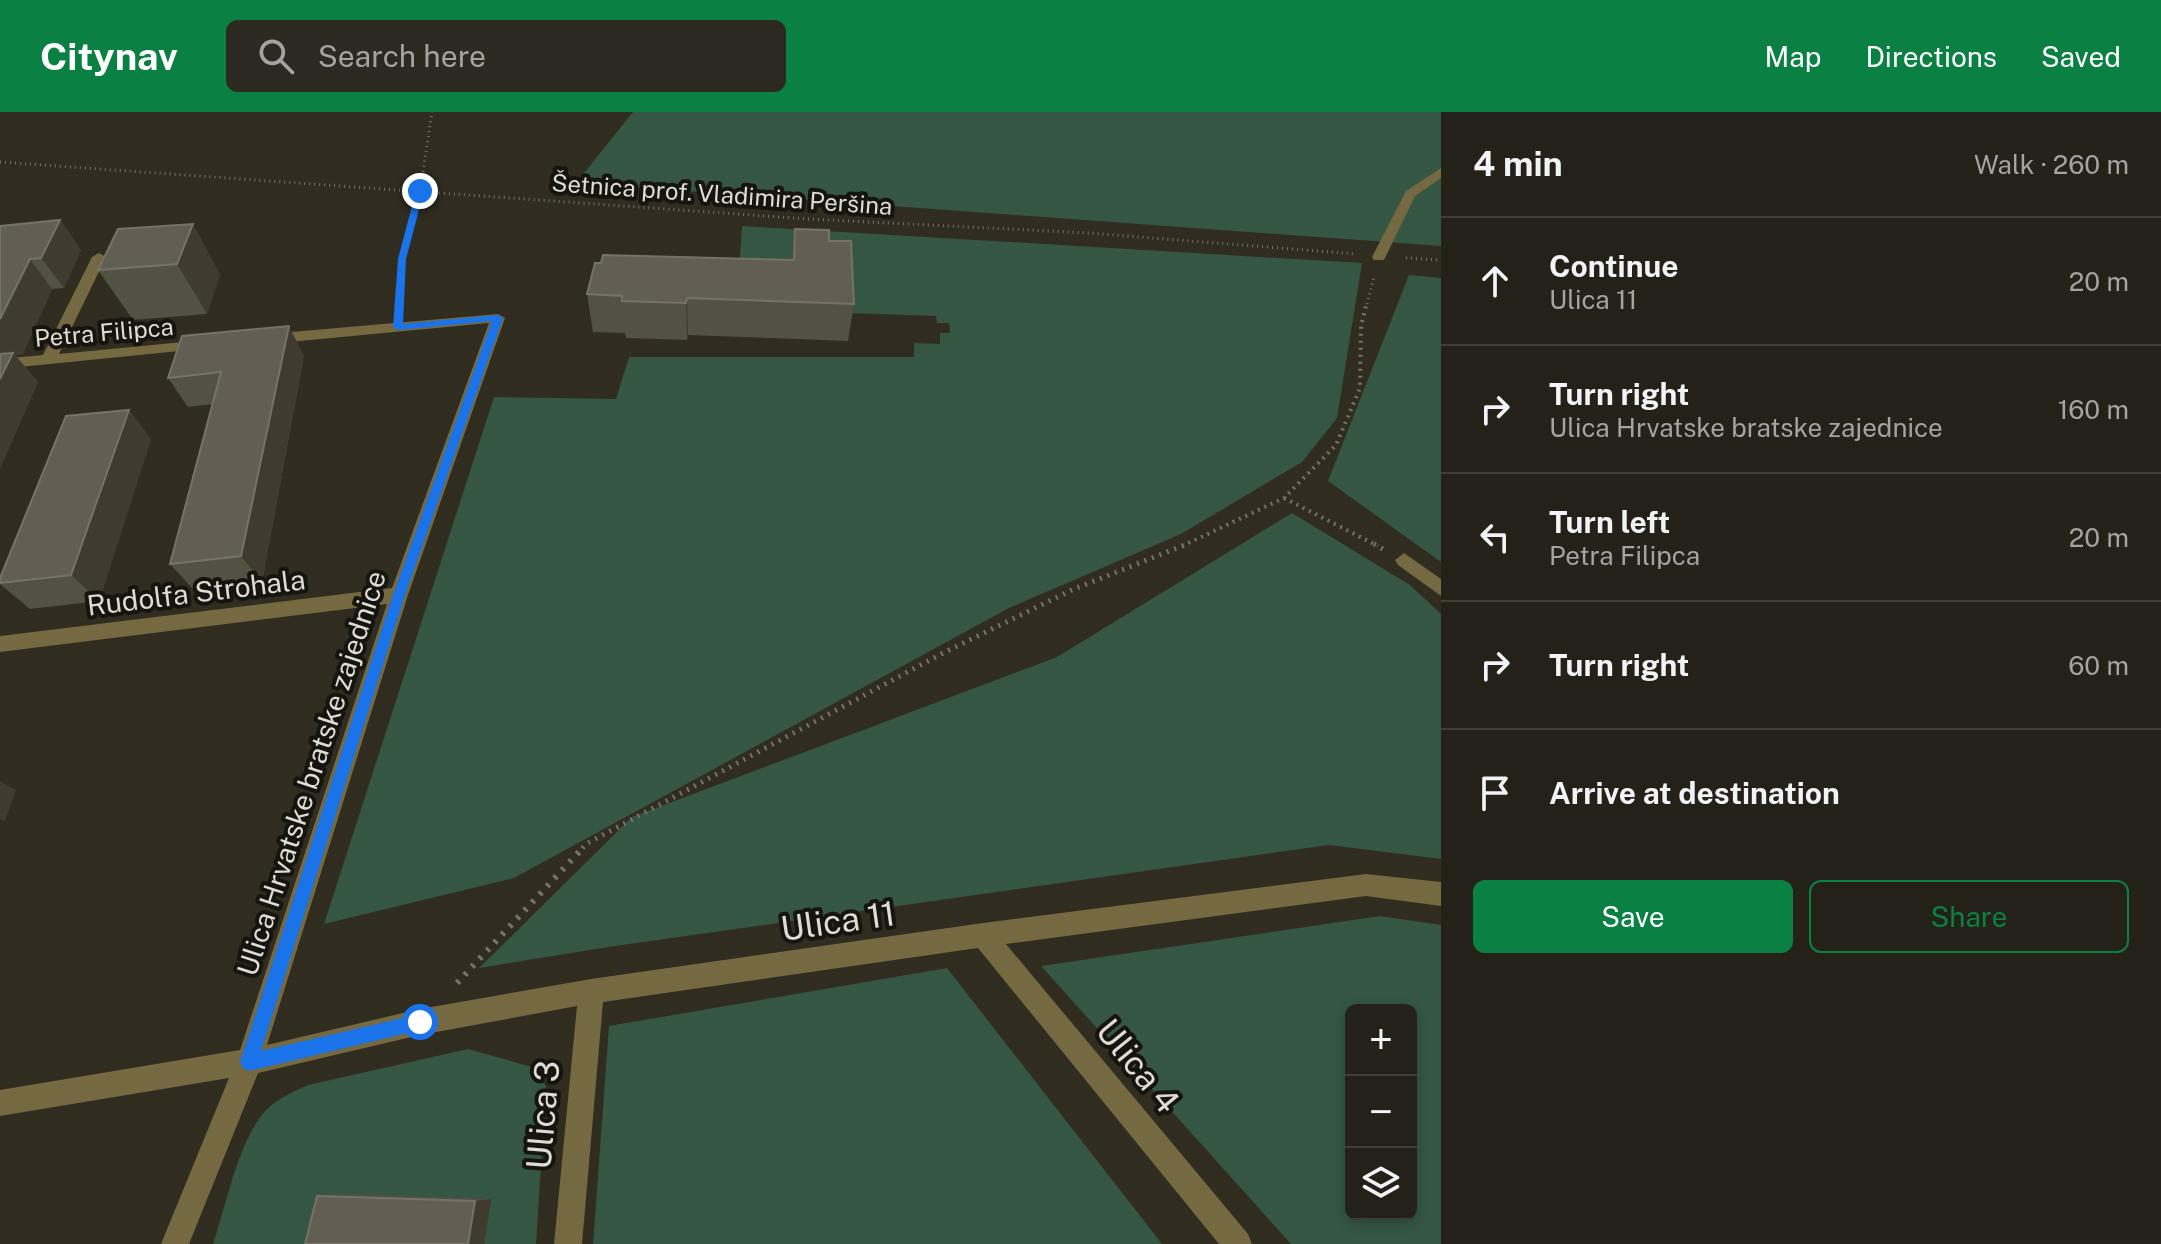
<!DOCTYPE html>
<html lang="en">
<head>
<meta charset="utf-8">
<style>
  :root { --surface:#242118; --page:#2c2921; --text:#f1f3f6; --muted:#a3a3a2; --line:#413e37; --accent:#0b8043 }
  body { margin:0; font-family:"Public Sans",sans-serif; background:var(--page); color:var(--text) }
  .controls { position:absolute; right:24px; bottom:24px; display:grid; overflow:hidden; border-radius:12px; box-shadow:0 4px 12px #0003 }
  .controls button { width:72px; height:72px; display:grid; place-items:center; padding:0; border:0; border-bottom:2px solid var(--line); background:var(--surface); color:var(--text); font:40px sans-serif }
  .stop { position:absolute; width:24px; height:24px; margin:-18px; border:6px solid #1a73e8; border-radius:50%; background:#fff }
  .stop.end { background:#1a73e8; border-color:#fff; box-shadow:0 2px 8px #0008 }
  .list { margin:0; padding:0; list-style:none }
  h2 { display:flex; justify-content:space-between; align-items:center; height:104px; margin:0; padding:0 32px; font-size:34px }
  h2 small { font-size:26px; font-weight:400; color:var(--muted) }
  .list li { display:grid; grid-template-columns:52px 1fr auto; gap:24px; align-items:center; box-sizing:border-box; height:128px; padding:0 32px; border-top:2px solid var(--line) }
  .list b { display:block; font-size:30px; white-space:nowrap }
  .list p { margin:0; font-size:26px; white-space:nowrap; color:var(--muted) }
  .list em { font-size:26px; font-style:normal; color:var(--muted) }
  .actions { display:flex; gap:16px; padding:24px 32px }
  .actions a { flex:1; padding:18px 0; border:2px solid var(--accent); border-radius:12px; text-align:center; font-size:28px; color:var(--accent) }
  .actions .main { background:var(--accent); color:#fff }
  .icon { flex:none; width:44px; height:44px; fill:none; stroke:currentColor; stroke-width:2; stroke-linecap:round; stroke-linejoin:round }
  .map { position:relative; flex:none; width:1441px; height:1132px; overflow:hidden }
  header { display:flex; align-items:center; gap:48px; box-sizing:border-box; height:112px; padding:0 40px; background:var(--accent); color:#fff }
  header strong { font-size:38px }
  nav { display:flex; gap:44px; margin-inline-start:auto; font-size:28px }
  .search { width:560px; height:72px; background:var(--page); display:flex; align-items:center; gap:20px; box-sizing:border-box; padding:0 28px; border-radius:12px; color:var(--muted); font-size:30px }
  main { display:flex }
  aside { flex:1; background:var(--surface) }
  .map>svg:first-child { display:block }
</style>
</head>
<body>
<header>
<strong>Citynav</strong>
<div class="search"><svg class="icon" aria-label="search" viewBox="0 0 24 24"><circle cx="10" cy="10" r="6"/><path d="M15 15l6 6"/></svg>Search here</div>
<nav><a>Map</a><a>Directions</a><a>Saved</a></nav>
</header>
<main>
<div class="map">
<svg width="1441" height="1132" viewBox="0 0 1441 1132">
  <rect width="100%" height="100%" fill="#302c20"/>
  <g fill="#345642" fill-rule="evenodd">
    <polygon points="633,0 1441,0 1441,134 576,71"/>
    <polygon points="742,114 1362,151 1337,306 1302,350 1181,422 1009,496 514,766 324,812 494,285 616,287 629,245 914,245 914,231 940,232 940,221 950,221 949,211 937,211 936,204 847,201 738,175"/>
    <polygon points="1409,163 1441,166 1441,450 1328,369"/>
    <polygon points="1292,401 1410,473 1441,502 1441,747 1329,733 615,834 479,856 632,705 1057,545"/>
    <path d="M 1380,804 L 1441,813 L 1441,1132 L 1291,1132 L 1041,854 ZM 1351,898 L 1411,898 L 1411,1102 L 1351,1102 Z"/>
    <polygon points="947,856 1162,1132 593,1132 609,914"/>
    <path d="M 468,937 L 532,955 L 546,974 L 536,1132 L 484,1132 L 491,1087 L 332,1132 L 213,1132 C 226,1093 237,1036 261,1004 C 272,989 292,980 308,973 Z"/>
  </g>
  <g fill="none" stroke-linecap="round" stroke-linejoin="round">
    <g stroke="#767369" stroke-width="3" stroke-dasharray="1 4" stroke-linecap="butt">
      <polyline points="0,50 808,107 1089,121 1356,142"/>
      <polyline points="1406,146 1441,148"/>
      <polyline points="399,192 402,147 420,79 432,0"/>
      <polyline points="1367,192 1374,165"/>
    </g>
    <g stroke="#767369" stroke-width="4" stroke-dasharray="2 5" stroke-linecap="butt">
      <polyline points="399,194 399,190"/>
      <polyline points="1284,386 1378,434"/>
      <polyline points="1182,434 1284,386 1336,333 1360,276 1361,214 1367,190"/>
    </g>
    <g stroke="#767369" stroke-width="5" stroke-dasharray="2 6" stroke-linecap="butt">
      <polyline points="1374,432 1383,437"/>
      <polyline points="577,742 586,732 945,540 1074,477 1187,432"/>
    </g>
    <polyline stroke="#767369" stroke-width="6" stroke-dasharray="3 8" stroke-linecap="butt" points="457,871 579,740"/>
    <g fill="#746940" fill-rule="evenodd">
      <polygon points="1441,56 1441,66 1415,84 1384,148 1374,148 1372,145 1406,79"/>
      <polygon points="99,141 106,145 59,242 204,228 209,230 209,236 0,257 0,247 43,243 92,145"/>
      <polygon points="498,202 505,206 408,483 267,933 420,897 591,867 983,811 1366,762 1441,770 1441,794 1366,784 1006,832 1248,1122 1252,1132 1219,1132 978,836 603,890 582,1132 554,1132 577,894 420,923 258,961 189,1132 161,1132 229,966 0,1004 0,978 240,938 387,492 0,540 0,524 392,476 489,211 268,232 261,227 268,222"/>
      <polygon points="1404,441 1441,467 1441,484 1398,453 1395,448"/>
    </g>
  </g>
  <g fill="#535044">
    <polygon points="60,108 81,138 64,176 52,177 23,242 15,243 38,270 0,356 0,114"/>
    <polygon points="118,117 220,162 207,202 133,208 98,158"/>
    <polygon points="795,117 829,129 854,192 848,229 688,223 687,228 626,226 625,221 593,220 587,182 793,148"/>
    <polygon points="304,244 262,470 194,478 170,452 213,292 188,295 168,266"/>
    <polygon points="129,298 151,327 99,489 30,497 0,472 0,466"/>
    <polygon points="343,1082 491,1087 484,1132 486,1132 305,1132 317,1084"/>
  </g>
  <g fill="#3f3b2f">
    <polygon points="60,108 81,138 64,176 41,146"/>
    <polygon points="193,112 220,162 207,202 177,152"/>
    <polygon points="30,147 52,177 23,242 15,243 38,270 0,356 0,207"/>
    <polygon points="687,186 688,223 687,228 686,191"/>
    <polygon points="289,214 304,244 262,470 241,444"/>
    <polygon points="129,298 151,327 99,489 71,463"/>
    <polygon points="0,669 16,678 5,709 0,707"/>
    <polygon points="491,1087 484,1132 468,1132 475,1089"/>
  </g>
  <g fill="#625e53" stroke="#757267" stroke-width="2">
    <polygon points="60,108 41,146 30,147 0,207 0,114"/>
    <polygon points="193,112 177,152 98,158 118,117"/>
    <polygon points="795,117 829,118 829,129 851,129 854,192 687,186 686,191 622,189 622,184 587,182 595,151 601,151 603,143 794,148"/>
    <polygon points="289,214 241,444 170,452 221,260 168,266 182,224"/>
    <polygon points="13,241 0,267 0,242"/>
    <polygon points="129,298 71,463 0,471 0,466 66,304"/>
    <polygon points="317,1084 475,1089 468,1132 305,1132"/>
  </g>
  <polygon fill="#1a73e8" points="420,77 424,79 406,147 403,212 498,203 503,206 405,483 261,939 420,902 426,904 428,910 426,916 420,918 249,959 243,956 240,950 393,483 492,209 398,218 393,215 398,147 416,79"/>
  <g text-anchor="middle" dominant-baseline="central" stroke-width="8" stroke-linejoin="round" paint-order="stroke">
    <g font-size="24" fill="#dddbd3" stroke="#16140f">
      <text transform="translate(722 82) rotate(4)">Šetnica prof. Vladimira Peršina</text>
      <text transform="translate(104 220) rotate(-5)">Petra Filipca</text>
    </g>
    <g font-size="28" fill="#dddbd3" stroke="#16140f">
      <text transform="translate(196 480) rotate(-7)">Rudolfa Strohala</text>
      <text transform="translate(311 661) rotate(-72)">Ulica Hrvatske bratske zajednice</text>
    </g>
    <g font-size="34" fill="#dddbd3" stroke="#16140f">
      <text transform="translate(838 809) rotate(-8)">Ulica 11</text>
      <text transform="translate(1138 954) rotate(51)">Ulica 4</text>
      <text transform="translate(543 1003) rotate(-85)">Ulica 3</text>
    </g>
  </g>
</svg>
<div class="controls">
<button>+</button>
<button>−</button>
<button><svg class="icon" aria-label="layers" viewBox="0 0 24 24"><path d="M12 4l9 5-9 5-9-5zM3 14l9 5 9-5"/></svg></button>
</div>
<div class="stop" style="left:420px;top:910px"></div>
<div class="stop end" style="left:420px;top:79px"></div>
</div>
<aside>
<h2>4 min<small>Walk · 260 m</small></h2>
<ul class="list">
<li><svg class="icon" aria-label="ahead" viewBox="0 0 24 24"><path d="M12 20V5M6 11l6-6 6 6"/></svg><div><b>Continue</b><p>Ulica 11</p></div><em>20 m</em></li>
<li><svg class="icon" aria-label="right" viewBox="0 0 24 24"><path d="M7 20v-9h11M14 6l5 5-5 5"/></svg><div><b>Turn right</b><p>Ulica Hrvatske bratske zajednice</p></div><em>160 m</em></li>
<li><svg class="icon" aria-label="left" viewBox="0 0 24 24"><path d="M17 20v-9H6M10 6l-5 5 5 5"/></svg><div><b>Turn left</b><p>Petra Filipca</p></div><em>20 m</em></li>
<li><svg class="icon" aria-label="right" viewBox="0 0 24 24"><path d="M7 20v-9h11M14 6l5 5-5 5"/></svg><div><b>Turn right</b></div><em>60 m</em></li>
<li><svg class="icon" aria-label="arrive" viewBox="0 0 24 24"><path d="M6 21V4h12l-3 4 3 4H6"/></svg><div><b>Arrive at destination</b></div></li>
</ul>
<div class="actions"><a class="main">Save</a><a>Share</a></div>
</aside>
</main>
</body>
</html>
